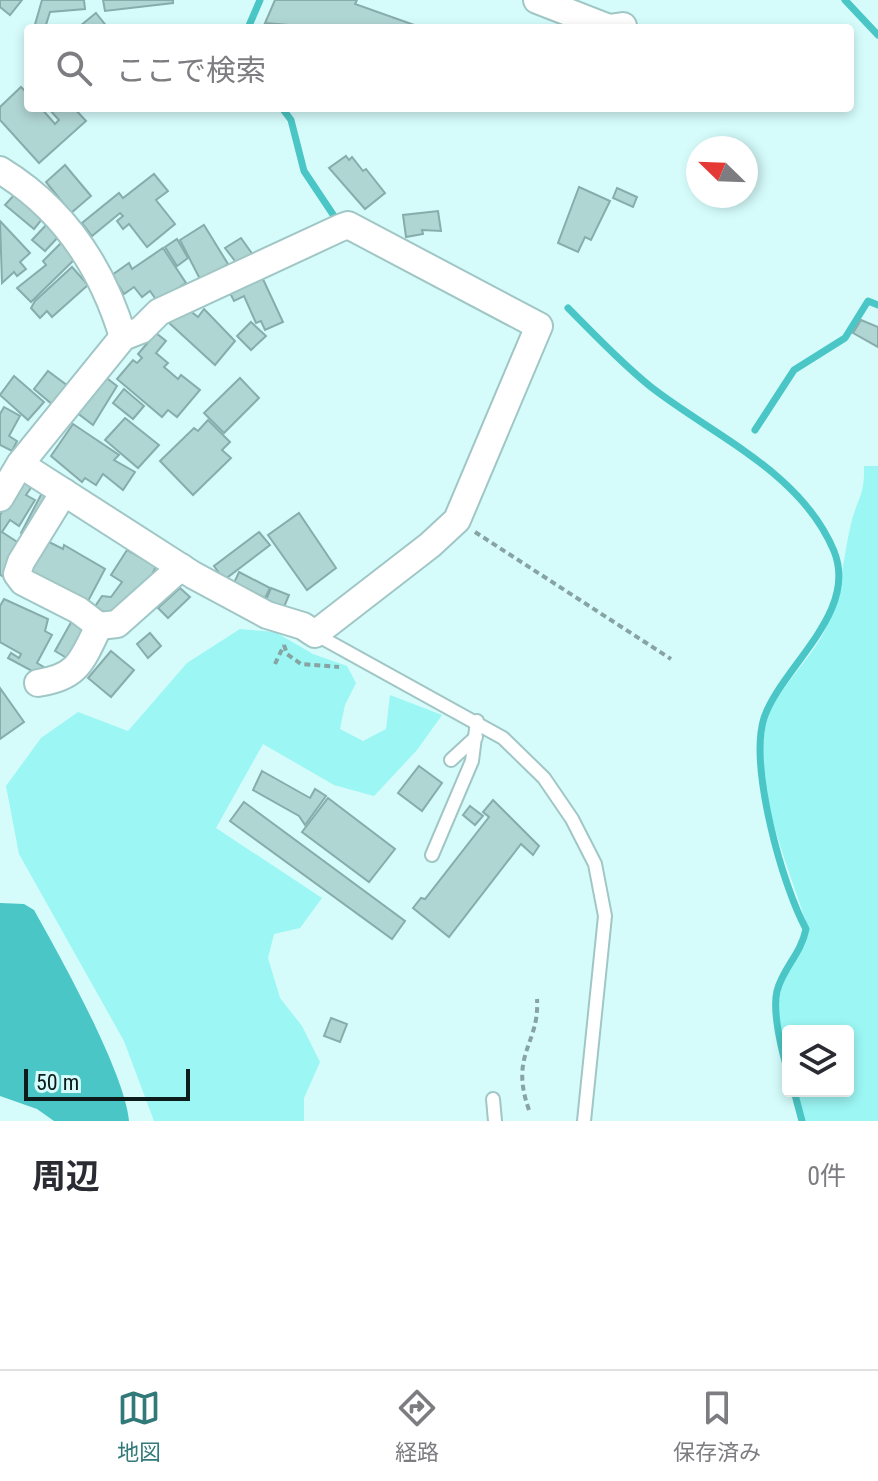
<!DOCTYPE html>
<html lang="ja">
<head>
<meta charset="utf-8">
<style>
  :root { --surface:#fff; --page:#f7f7f7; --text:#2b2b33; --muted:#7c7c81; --line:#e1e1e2; --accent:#317a79 }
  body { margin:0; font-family:"Roboto Condensed","Noto Sans JP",sans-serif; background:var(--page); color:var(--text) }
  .controls { position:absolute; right:24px; bottom:24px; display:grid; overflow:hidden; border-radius:8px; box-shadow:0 4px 12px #0003 }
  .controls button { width:72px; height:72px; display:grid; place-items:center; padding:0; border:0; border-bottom:2px solid var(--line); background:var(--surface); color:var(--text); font:40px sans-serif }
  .compass { position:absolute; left:686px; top:136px; width:72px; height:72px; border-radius:50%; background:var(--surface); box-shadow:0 4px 12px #0003; rotate:293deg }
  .scale { position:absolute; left:24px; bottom:20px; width:166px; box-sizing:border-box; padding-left:8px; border:4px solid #0d1b1b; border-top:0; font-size:22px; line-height:28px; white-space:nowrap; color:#0d1b1b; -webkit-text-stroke:6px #d5fcfb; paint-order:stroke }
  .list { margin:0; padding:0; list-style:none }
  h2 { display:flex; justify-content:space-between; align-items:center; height:104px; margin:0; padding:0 32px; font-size:34px }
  h2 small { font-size:26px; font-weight:400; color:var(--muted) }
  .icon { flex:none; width:44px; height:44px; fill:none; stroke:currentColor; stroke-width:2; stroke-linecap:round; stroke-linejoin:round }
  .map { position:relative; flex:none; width:878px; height:1121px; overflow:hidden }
  .search { position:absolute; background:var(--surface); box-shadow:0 4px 12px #0003; left:24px; right:24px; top:24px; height:88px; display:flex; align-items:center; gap:20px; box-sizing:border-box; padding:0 28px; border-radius:8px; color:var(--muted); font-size:30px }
  .sheet { height:248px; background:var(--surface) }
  nav { display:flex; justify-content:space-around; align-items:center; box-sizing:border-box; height:112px; border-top:2px solid var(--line); background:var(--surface); font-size:22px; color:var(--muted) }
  nav a { display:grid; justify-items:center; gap:4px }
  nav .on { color:var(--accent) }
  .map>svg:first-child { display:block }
</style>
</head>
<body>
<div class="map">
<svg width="878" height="1121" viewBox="0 0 878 1121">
  <rect width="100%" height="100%" fill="#d5fcfb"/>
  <g fill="#9bf6f4">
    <path d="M 864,466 L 878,466 L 878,1121 L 805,1121 L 796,1091 L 848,1091 L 848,1031 L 788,1031 L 788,1065 C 782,1045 774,1011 780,991 C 786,967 803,955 808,929 C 790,868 756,798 764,734 C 769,694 808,665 825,630 C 842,594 842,562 851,524 C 857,498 865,497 864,466 Z"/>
    <polygon points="240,629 275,632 313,654 347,666 356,683 345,705 340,729 363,741 386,729 390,695 442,715 417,750 374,796 334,785 263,744 216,828 322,898 300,928 274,934 268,958 280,998 302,1026 320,1062 304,1098 304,1121 154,1121 124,1041 19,854 6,786 41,738 78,712 128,731 187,663"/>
  </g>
  <path fill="#49c6c5" d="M 0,903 L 24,904 L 34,910 C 60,956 125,1073 129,1121 L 54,1121 L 37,1109 L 0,1096 Z"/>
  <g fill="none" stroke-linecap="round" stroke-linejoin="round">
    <g stroke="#49c6c5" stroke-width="7">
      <polyline points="845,0 878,35"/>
      <polyline points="248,28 260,0"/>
      <polyline points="282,108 291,120 304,171 334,216"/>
      <path d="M 568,308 C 595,335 621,363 651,387 C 714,436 801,472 834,551 C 859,613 782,666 764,718 C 749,766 782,885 806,929 C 801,954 783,968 777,991 C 772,1012 782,1052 788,1072"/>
      <polyline points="755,430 794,370 845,338 868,301 878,305"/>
      <polyline points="794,1091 802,1121"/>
    </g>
  </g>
  <g fill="#b0d6d4" stroke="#87acab" stroke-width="2">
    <polygon points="0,0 22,0 10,15 0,7"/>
    <polygon points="42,0 84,0 85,9 50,12 45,28 34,28"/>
    <polygon points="103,0 173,0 173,3 105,11"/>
    <polygon points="275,0 357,0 355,4 417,26 325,28 265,23"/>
    <polygon points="96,13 108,28 82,28 80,26"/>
    <polygon points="21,87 28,94 28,108 41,108 55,124 59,120 48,108 74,108 86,121 39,163 0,120 0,107"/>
    <polygon points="346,156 349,160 352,157 363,171 366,169 385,193 365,209 329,168"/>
    <polygon points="65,165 91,196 71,213 46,182"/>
    <polygon points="154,174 168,191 156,200 175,224 147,247 129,224 123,229 117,221 123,216 120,213 92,236 82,223 119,193 123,198"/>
    <polygon points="579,187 610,201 591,240 585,237 578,252 558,243"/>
    <polygon points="617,188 637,197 633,207 613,198"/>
    <polygon points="14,195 43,218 34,229 5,205"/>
    <polygon points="438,211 441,231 422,230 423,234 406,237 403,215"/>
    <polygon points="0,221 30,253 20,262 26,269 17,276 14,272 2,283"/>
    <polygon points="48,223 61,234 45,251 32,240"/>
    <polygon points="204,225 228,264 201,281 180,240"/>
    <polygon points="241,238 253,255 238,265 225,248"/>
    <polygon points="177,239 188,258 177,266 165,247"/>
    <polygon points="62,242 77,257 31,302 17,288 46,265 43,261"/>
    <polygon points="163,248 186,283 157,301 150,291 142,297 134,287 124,294 112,275 129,263 132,269"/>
    <polygon points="72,267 88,285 52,317 47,311 40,318 31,308 35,301"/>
    <polygon points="262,277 283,322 265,330 261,321 256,323 244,296 234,301 229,291"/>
    <polygon points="204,309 235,341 215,365 167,321 189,310 198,317"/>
    <polygon points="861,320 878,327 878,347 853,333"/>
    <polygon points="251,322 266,336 251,350 237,336"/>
    <polygon points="156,333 166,341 156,353 168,363 164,367 178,379 181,375 200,390 177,417 168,410 162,417 117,379 133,360 137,363 142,358 138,354"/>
    <polygon points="48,371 68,386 53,405 34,389"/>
    <polygon points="14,376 44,402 28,420 0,395"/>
    <polygon points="104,376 117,386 93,425 76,412"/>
    <polygon points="240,378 259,398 224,433 204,413"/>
    <polygon points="124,389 144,406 133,419 113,403"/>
    <polygon points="4,407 20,416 9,436 17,441 12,451 0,445 0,414"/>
    <polygon points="125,418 159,445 138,468 105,440"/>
    <polygon points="208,420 230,442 222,450 231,458 193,495 160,461 194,428 198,431"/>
    <polygon points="73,424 119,455 114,460 135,472 123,490 103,474 96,485 85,478 82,482 51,456"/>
    <polygon points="23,478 33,485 26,495 35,500 19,526 10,520 2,532 25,547 4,577 0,575 0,515"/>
    <polygon points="43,491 54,496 31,538 21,533"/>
    <polygon points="299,513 336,568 307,590 268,535"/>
    <polygon points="259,532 270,545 224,580 214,566"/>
    <polygon points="45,540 63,549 64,545 105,569 86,605 27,575"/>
    <polygon points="127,550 156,566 146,589 142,586 103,618 94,608 102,596 111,597 122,582 111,575"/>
    <polygon points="239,572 270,588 265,598 234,583"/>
    <polygon points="180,588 190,597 168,618 158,608"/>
    <polygon points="271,588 289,595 284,607 266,600"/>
    <polygon points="4,599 48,619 45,631 52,635 37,663 47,669 43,677 8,658 11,653 19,658 21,654 0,642 0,606"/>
    <polygon points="74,617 91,626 70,660 55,651"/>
    <polygon points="150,633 161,646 148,658 137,644"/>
    <polygon points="111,651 134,670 111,697 88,678"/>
    <polygon points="0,688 24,722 0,739"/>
    <polygon points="419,766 442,783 422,811 398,793"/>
    <polygon points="262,771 310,798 315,789 326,796 305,825 299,816 253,790"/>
    <polygon points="328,798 395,849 369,882 302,832"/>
    <polygon points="493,800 539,846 533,855 521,844 449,937 413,908 421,898 425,899 489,817 483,812"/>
    <polygon points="244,802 405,921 392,939 230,821"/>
    <polygon points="470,806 483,816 475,825 463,815"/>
    <polygon points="331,1018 347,1024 340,1042 324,1036"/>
  </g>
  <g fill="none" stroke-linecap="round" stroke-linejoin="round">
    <defs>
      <g id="lane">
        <polyline points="315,634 503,738 544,778 572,819 595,864 605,916 584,1121"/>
        <polyline points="451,760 476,737"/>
        <polyline points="432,855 472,761 477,721"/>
        <polyline points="493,1099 495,1121"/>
      </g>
      <g id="street">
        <polyline points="537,0 609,28 623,26"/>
        <path d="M 0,170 C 64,209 102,267 123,337"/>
        <polyline points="64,492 21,562 17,574 23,582 78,610 99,626"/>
        <polyline points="0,498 20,464 123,337 141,330 159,312 340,228 348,225 539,326 457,520 430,545 315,634 303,626 267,615 193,575 20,464"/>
        <path d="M 38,683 C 79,677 82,660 99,626 L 117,624 L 181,567"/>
      </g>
    </defs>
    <use href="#lane" stroke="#a0c6c5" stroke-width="16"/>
    <use href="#street" stroke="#a0c6c5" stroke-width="30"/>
    <g stroke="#87a4a3" stroke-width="4" stroke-dasharray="6 4" stroke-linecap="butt">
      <polyline points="475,532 671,659"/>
      <polyline points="284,645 287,654 301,664 339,667"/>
      <polyline points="275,664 284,645"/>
      <path d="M 529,1110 C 509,1054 540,1044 537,999"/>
    </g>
    <use href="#lane" stroke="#fff" stroke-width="12"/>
    <use href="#street" stroke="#fff" stroke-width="26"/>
  </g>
</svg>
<div class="controls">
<button><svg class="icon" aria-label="layers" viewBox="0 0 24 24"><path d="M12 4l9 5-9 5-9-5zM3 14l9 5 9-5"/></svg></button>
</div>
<svg class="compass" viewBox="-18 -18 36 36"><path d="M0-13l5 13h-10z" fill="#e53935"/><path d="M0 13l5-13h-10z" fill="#7c7c81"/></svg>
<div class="scale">50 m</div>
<div class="search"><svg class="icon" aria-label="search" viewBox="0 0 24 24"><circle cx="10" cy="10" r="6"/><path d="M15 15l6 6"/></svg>ここで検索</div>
</div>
<section class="sheet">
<h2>周辺<small>0件</small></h2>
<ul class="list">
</ul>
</section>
<nav>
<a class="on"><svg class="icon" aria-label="map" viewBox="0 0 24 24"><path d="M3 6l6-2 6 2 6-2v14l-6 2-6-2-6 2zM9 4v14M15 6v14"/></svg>地図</a>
<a><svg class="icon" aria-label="directions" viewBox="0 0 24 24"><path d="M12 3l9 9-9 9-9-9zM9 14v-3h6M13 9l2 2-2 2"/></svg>経路</a>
<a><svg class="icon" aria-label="saved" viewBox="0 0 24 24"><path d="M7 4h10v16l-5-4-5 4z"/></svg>保存済み</a>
</nav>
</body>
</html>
